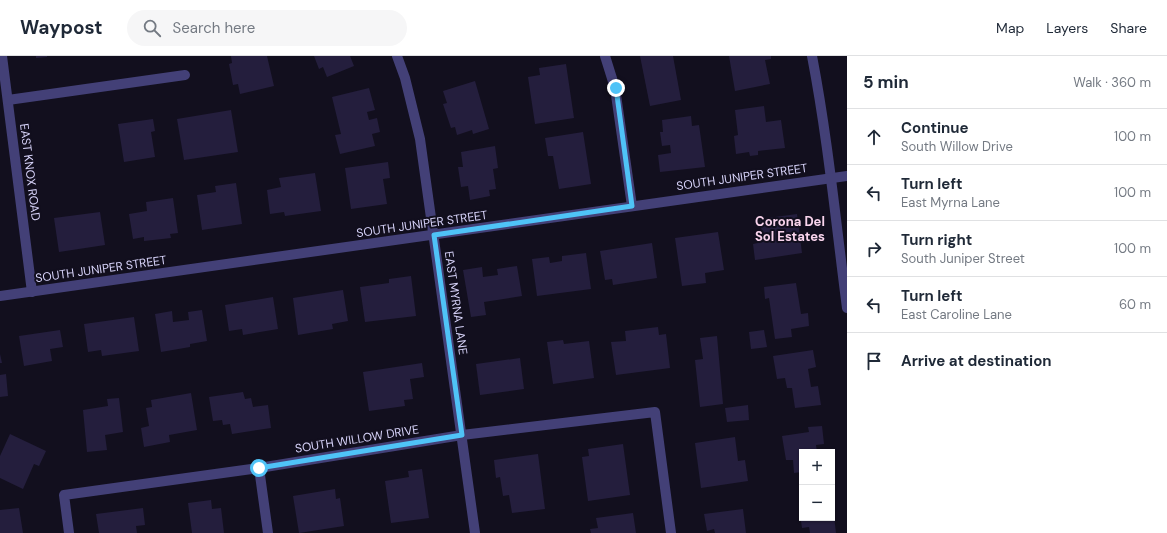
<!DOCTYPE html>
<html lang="en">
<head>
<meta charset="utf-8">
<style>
  :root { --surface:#fff; --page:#f6f6f7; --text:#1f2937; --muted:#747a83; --line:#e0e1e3 }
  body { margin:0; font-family:"DM Sans",sans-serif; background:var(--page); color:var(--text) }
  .controls { position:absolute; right:12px; bottom:12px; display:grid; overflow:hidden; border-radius:0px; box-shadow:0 1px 3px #0004 }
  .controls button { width:36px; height:36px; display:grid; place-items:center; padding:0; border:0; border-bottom:1px solid var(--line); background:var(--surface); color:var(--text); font:20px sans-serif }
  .stop { position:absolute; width:12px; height:12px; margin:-9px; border:3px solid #4fc3f7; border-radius:50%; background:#fff }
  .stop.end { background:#4fc3f7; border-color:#fff; box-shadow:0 1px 4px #0008 }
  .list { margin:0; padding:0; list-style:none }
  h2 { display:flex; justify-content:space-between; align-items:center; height:52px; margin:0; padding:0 16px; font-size:17px }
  h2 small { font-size:13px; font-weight:400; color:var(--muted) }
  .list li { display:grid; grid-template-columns:26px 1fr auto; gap:12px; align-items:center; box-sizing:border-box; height:56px; padding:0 16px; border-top:1px solid var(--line) }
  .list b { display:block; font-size:15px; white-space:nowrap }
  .list p { margin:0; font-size:13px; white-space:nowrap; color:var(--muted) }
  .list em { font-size:13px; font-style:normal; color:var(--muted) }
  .icon { flex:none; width:22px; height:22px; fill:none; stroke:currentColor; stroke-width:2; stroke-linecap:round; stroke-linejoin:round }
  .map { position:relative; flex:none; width:847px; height:477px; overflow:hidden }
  header { display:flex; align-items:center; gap:24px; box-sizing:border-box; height:56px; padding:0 20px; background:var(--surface); border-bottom:1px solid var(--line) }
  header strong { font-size:19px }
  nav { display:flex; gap:22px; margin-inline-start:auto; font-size:14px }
  .search { width:280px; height:36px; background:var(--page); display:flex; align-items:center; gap:10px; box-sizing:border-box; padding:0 14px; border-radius:22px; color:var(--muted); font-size:15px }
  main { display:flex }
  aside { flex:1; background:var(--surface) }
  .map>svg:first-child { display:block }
</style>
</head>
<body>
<header>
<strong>Waypost</strong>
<div class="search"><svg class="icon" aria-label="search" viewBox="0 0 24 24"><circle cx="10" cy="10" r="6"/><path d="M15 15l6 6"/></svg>Search here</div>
<nav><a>Map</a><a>Layers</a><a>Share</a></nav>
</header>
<main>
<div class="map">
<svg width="847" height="477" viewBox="0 0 847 477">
  <rect width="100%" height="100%" fill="#120f1e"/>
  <g fill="#241e3d">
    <polygon points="36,0 47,0 47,1 36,2"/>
    <polygon points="231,0 267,0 274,30 240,38 238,28 233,29 229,8 232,7"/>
    <polygon points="314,0 350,0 354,10 327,21 323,11 319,13"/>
    <polygon points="640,0 673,0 681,44 650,50"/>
    <polygon points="729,0 771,0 771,3 765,4 770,28 735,35"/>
    <polygon points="566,8 574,62 535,68 528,21 540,19 539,12"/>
    <polygon points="475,25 489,73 473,78 472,74 457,79 455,71 451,72 443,48 447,47 443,35"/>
    <polygon points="369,32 375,54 367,56 369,64 377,62 380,76 372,78 375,90 340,98 335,79 341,78 332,41"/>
    <polygon points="764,50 766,66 781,64 785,92 758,95 758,99 750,100 749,96 736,98 734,80 738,79 735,54"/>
    <polygon points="231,54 238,96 184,104 177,63"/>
    <polygon points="691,60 692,70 699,69 705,111 660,116 658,99 671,97 670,89 662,90 660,76 663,76 662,64"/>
    <polygon points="153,63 155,75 151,76 155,101 124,106 118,68"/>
    <polygon points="583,76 591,128 559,133 553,100 548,100 545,82"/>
    <polygon points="495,90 498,112 493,113 496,133 489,134 490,140 470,144 468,130 461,131 458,111 463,111 461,96"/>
    <polygon points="388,106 390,122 383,123 387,148 351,153 345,112"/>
    <polygon points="315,117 321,155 285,160 284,156 270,158 267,134 281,131 279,122"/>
    <polygon points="236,127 242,168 202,174 197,139 216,136 215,130"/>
    <polygon points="173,142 178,177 170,178 171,182 144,185 144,181 133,183 129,158 147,155 146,146"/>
    <polygon points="100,156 105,189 59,196 54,162"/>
    <polygon points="797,158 802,197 755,204 753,188 763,186 760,163"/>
    <polygon points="718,176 724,214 705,217 706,227 682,230 675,182"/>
    <polygon points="652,187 657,222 613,229 612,223 605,224 600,195"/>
    <polygon points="586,197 591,233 537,240 532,203 549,201 550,207 562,205 562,200"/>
    <polygon points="517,210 522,240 484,246 486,259 471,261 463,214 482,211 483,221 498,219 497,213"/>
    <polygon points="411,220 416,260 365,266 360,231 389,227 389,223"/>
    <polygon points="796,227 801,258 808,257 809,270 791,273 792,281 775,283 769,242 765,243 764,231"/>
    <polygon points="343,234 348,265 332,268 333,273 298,279 293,242"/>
    <polygon points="273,241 278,273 243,279 242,273 229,275 225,249"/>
    <polygon points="202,254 207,285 190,288 190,291 161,296 155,258 172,255 173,266 189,264 188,256"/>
    <polygon points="134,261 139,295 102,300 101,294 88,296 84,268"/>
    <polygon points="658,271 659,279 666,278 670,312 616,319 611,286 626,285 625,275"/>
    <polygon points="60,274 63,291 50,293 52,305 24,310 19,280"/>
    <polygon points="764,274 767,291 751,293 749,276"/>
    <polygon points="717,280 723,348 700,351 695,304 703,303 700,282"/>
    <polygon points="563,284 564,288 589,285 594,322 553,328 547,286"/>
    <polygon points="813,294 816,311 808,313 811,331 818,330 821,349 795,352 792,332 787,332 785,322 777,323 773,300"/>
    <polygon points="0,298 2,307 0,307"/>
    <polygon points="520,302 524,333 480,339 476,308"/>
    <polygon points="422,307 424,321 410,323 413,343 404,344 405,350 369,355 363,316"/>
    <polygon points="6,318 8,340 0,341 0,319"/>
    <polygon points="243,336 245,343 251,342 253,351 268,349 271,372 232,378 230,368 223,369 222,364 213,365 209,341"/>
    <polygon points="191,337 197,374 169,379 170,386 144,391 141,372 149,370 146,352 152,351 151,344"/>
    <polygon points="119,342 123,376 105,379 107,394 87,396 83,354 108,350 107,343"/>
    <polygon points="748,349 749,364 727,366 725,352"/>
    <polygon points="822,370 824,388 816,389 817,396 802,396 802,416 794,417 793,404 786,404 782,380 809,376 808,371"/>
    <polygon points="10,378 46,395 39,410 34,408 23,433 0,422 0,400"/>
    <polygon points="735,381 738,405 745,404 748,425 701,432 695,387"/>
    <polygon points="623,388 630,439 588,445 582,401 589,400 588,393"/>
    <polygon points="538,398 545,453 512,457 509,439 503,440 500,421 496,422 494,404"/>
    <polygon points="422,413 429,462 391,467 385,425 409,421 408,415"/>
    <polygon points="335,433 336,443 340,442 344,470 299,477 293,440"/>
    <polygon points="211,444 212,453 221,452 224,477 192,477 188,447"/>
    <polygon points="799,451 802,451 802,462 832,462 833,451 836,477 810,477 809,471 802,472"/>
    <polygon points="19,452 23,477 0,477 0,454"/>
    <polygon points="143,452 145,469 136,470 137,477 99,477 96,458"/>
    <polygon points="743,453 746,477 715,477 714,473 707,475 704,458"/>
    <polygon points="633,457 636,477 591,477 590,473 598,472 596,462"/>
  </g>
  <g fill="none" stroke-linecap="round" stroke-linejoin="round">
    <g stroke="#434077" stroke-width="10">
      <polyline points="2,0 32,236"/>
      <polyline points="397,0 405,22 420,83 475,477"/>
      <polyline points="605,0 615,32 632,150"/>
      <path d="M 812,0 C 828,83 836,168 847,252"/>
      <polyline points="8,44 185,19"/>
      <polyline points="0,240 847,120"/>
      <polyline points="259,412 268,477"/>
      <polyline points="69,477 64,439 259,412 462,379 655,356 671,477"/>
    </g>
  </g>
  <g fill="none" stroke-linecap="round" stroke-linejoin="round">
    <polyline stroke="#4fc3f7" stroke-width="5" points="259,412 462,379 434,179 632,150 616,32"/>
  </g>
  <g text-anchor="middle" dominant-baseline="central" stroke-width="4" stroke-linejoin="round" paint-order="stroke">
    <g font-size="12" fill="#d7d3f9" stroke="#120f1e">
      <text transform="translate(30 116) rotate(83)">EAST KNOX ROAD</text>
      <text transform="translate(742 121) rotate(-8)">SOUTH JUNIPER STREET</text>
      <text transform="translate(422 168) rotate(-8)">SOUTH JUNIPER STREET</text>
      <text transform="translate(101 213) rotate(-8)">SOUTH JUNIPER STREET</text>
      <text transform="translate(456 247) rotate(82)">EAST MYRNA LANE</text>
      <text transform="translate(357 383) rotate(-9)">SOUTH WILLOW DRIVE</text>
    </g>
    <g font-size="13" font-weight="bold" fill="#f9d4ec" stroke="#120f1e">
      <text x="790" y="165">Corona Del<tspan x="790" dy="15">Sol Estates</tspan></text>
    </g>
  </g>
</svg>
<div class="controls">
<button>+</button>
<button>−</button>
</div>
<div class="stop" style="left:259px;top:412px"></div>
<div class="stop end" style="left:616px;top:32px"></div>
</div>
<aside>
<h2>5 min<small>Walk · 360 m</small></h2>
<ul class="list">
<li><svg class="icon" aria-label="ahead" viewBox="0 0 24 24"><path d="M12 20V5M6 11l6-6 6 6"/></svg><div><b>Continue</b><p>South Willow Drive</p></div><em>100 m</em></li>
<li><svg class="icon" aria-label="left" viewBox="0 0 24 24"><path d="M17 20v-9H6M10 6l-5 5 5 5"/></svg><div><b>Turn left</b><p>East Myrna Lane</p></div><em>100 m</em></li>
<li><svg class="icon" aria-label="right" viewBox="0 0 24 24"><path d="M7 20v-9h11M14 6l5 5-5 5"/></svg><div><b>Turn right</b><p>South Juniper Street</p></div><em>100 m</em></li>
<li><svg class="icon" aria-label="left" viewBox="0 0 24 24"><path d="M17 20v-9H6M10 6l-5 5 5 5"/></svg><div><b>Turn left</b><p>East Caroline Lane</p></div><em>60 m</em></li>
<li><svg class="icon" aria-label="arrive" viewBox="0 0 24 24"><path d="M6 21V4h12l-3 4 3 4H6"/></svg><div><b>Arrive at destination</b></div></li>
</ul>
</aside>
</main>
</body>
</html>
